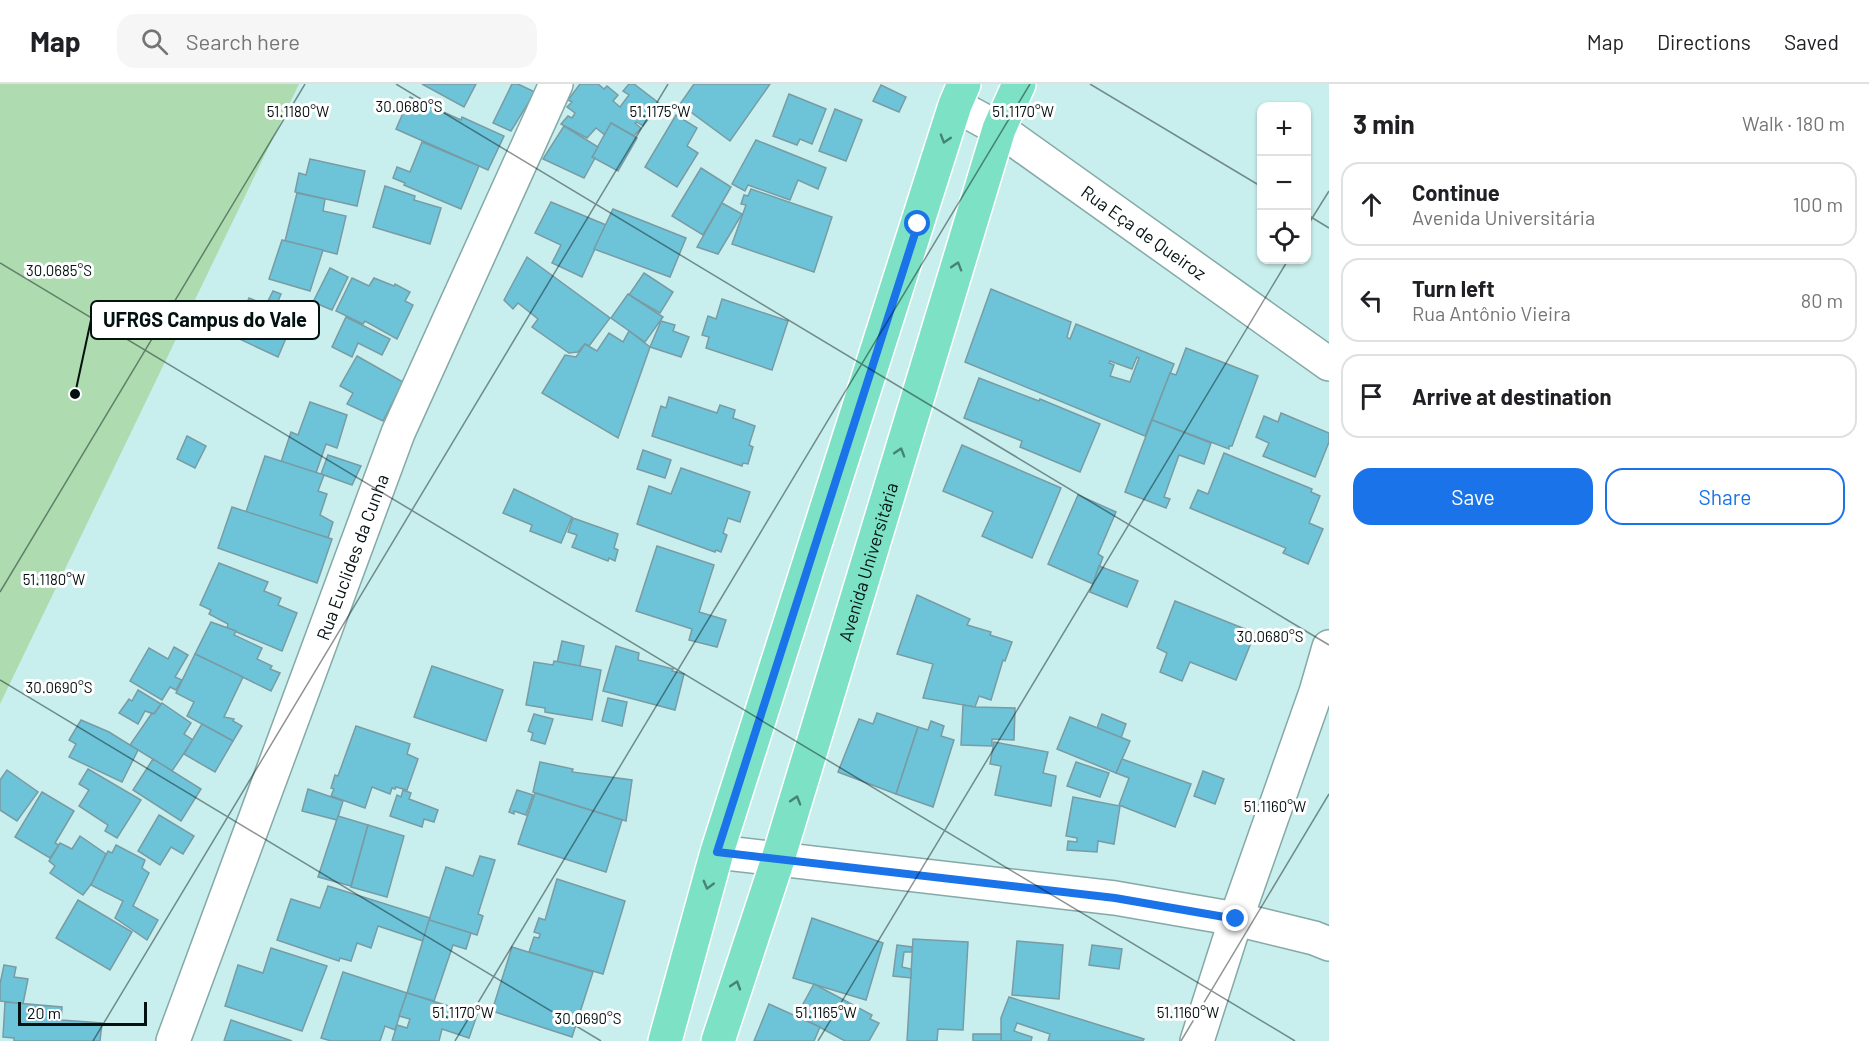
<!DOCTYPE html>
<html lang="en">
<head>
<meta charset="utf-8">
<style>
  :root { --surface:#fff; --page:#f6f6f6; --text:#202124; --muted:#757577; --line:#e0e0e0; --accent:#1a73e8 }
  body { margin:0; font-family:Barlow,sans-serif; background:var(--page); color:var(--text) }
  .controls { position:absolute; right:18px; top:18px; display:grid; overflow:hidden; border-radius:12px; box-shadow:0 2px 4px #0004 }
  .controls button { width:54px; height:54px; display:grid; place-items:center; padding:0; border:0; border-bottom:2px solid var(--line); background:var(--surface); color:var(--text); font:30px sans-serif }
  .scale { position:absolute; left:18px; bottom:15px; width:129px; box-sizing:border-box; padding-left:6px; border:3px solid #041111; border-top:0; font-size:16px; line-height:21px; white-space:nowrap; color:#041111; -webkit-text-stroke:4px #fff; paint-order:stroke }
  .stop { position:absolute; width:18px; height:18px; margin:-14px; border:4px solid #1a73e8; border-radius:50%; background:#fff }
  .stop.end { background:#1a73e8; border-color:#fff; box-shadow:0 2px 6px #0008 }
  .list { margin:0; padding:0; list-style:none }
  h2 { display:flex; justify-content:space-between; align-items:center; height:78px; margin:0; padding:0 24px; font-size:26px }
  h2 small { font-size:20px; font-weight:400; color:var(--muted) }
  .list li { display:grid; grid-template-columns:39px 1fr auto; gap:18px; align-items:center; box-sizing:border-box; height:84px; margin:0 12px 12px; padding:0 12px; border:2px solid var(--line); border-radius:18px }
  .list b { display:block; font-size:22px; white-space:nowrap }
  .list p { margin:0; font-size:20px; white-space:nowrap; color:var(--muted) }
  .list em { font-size:20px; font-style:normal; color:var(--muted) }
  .actions { display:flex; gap:12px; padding:18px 24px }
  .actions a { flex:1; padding:14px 0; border:2px solid var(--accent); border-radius:18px; text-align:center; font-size:21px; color:var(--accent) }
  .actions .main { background:var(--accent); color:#fff }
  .icon { flex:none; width:33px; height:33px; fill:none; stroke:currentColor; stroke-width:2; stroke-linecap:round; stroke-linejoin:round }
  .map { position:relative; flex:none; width:1329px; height:957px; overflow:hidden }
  header { display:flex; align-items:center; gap:36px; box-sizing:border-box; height:84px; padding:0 30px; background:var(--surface); border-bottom:2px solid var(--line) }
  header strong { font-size:28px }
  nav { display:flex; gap:33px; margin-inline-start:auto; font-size:21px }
  .search { width:420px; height:54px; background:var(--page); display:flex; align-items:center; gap:15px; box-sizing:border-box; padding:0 21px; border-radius:18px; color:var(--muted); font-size:22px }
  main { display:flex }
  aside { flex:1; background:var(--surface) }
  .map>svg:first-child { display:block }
</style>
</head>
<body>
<header>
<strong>Map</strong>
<div class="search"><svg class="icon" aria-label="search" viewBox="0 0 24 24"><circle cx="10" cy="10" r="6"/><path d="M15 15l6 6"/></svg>Search here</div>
<nav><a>Map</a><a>Directions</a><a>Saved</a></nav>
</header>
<main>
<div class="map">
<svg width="1329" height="957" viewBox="0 0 1329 957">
  <rect width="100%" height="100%" fill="#c8efed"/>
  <polygon fill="#aedbb0" points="0,0 299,0 0,620"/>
  <g fill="#6dc4d9" stroke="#789ba4" stroke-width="1.5" fill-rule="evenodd">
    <polygon points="422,0 476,0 464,23"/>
    <polygon points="512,0 518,0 535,8 511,47 493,39"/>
    <polygon points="580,0 598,0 604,5 607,2 618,11 613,17 620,23 629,11 623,7 629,0 634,0 660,20 643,42 637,38 635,39 641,44 634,52 611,39 605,51 596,44 587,54 561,40 568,32 572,34 575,29 567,23 572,18 568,16"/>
    <polygon points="694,0 770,0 730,57 680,20"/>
    <polygon points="881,1 906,13 899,28 873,17"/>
    <polygon points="789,10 826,25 812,60 800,55 797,61 773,52"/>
    <polygon points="410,13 461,36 462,33 504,52 488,86 396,45"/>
    <polygon points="835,25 862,36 846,77 819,67"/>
    <polygon points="676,31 697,44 687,62 698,69 677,103 645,83"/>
    <polygon points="611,39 637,54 618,87 592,73"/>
    <polygon points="564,42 598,63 592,73 595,74 584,94 543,75"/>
    <polygon points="756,56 826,84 818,105 798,96 790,116 748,101 745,107 732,100"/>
    <polygon points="422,58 479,82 461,125 404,101 405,99 393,94 397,83 410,88"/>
    <polygon points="310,75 365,87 357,122 295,108 299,89 306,91"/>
    <polygon points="701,84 731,103 703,151 672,132"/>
    <polygon points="385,102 415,112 414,116 441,124 430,160 373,143"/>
    <polygon points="751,105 832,133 814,188 732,160 746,121 741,120 744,111 748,112"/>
    <polygon points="297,109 325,115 323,127 346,132 337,170 285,157"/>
    <polygon points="551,118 606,141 582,193 552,179 561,161 535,149"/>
    <polygon points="722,119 742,130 718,170 697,163"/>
    <polygon points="613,125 686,154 670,193 594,165"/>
    <polygon points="282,156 323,166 310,207 269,195"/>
    <polygon points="527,173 610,234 589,262 585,260 578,268 569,269 532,243 538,235 518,219 513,225 504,216"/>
    <polygon points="330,184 348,193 332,226 313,218"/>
    <polygon points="644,189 673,208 660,229 629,211"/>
    <polygon points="352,194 369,202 374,194 394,202 395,200 410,208 405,217 413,221 397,255 365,237 363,240 336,227"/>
    <path d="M 991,205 L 1071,238 L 1067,253 L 1070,255 L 1076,240 L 1174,280 L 1145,352 L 965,278 ZM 1137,273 L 1139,274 L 1130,298 L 1110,292 L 1114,281 L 1109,279 L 1110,277 L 1132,285 Z"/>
    <polygon points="273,207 281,210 275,225 295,233 278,273 233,252 249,214 266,221"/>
    <polygon points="628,210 663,233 645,258 611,234"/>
    <polygon points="722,215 788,237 772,286 706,264 709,253 702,251 708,232 716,235"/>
    <polygon points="346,233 390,255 382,271 358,259 352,273 332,263"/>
    <polygon points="661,237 675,241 673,247 689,253 681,273 650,263"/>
    <polygon points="629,247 650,263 618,354 542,309 565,271 576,273 585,260 597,267 609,249 623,258"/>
    <polygon points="1186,264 1258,292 1232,362 1229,362 1229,365 1152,336 1170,289 1176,291"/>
    <polygon points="357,272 403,298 383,337 347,320 353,309 340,302"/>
    <polygon points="979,294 1039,317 1040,315 1100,340 1080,388 1020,363 1022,357 964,334"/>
    <polygon points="669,313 717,329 720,321 735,326 733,334 755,342 749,361 753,363 748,380 743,379 742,382 652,352 661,322 666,324"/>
    <polygon points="310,318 347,331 337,364 326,360 316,389 281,378 291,348 298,351"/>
    <polygon points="1281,329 1329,349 1329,358 1315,393 1263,372 1269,359 1256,353 1264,332 1278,338"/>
    <polygon points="1152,336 1211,359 1204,380 1179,371 1164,413 1170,415 1166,424 1125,408"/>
    <polygon points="187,352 206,362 195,384 177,375"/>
    <polygon points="962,361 1061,404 1032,474 982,452 993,428 943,407"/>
    <polygon points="643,366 671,376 665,394 637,385"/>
    <polygon points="1224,369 1312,405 1311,408 1320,412 1309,439 1323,445 1308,480 1283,469 1286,464 1190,424 1198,406 1208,410"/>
    <polygon points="328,371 361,382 352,401 321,390"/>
    <polygon points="265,372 324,391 318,407 327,410 320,431 333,438 328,454 246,428"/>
    <polygon points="681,384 750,408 740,438 728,434 723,449 727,451 721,468 716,466 715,468 637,440 649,402 671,410"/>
    <polygon points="514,405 572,433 561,459 530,447 532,441 503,429"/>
    <polygon points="1078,411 1116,428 1098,470 1103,473 1093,500 1048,480"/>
    <polygon points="232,423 332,455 317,499 218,464"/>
    <polygon points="573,434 618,450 614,464 618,466 615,477 609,474 608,477 572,463 577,451 568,448"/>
    <polygon points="657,462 714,481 699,528 726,536 717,563 689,556 692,545 636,527"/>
    <polygon points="219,479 268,498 264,507 281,514 278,521 297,529 282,567 227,544 228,540 209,530 211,526 200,521"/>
    <polygon points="1099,482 1138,497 1127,523 1090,508"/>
    <polygon points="917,511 970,535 967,541 991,548 990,551 1012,558 1005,577 1003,576 991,616 979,612 975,623 923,614 933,580 897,570"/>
    <polygon points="1175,517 1255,549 1236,596 1190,578 1182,597 1160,588 1167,569 1157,564"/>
    <polygon points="211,538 236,547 234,551 262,564 257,575 272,582 270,585 280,589 271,607 195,570"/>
    <polygon points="562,557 584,562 580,582 557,579"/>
    <polygon points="616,562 639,569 638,576 673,585 672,587 684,590 675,626 603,607"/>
    <polygon points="174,563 188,571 175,593 182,596 176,606 170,603 162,616 130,597 149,564 168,575"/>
    <polygon points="195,570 243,593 224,633 234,635 233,637 242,642 233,657 187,632 194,618 176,609"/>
    <polygon points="554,577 601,586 592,636 545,628 545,624 526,621 534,578 553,581"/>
    <polygon points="432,582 503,606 486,657 414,633"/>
    <polygon points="138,606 161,620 154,630 145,627 138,640 119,629 129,615 132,617"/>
    <polygon points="608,614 627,618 622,642 602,637"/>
    <polygon points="162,619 191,639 184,650 193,656 172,687 130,661 152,629 154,630"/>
    <polygon points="963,621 975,623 1015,624 1014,656 992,655 992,662 961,661"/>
    <polygon points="877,629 918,643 896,710 838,688 859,635 873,640"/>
    <polygon points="534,630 553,635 545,660 531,656 533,649 528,647"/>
    <polygon points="1102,630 1126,640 1121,654 1097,644"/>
    <polygon points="1070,633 1130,657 1116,689 1057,665"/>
    <polygon points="81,636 109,648 138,666 122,698 69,673 76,660 69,656"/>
    <polygon points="931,637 944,642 941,652 954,656 933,723 896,710 918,643 928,646"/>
    <polygon points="202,640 233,657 215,688 184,670"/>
    <polygon points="356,642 410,660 407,670 418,675 407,706 396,703 395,705 392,704 390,710 372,703 365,724 331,712 334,705 331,704 335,691 338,692"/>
    <polygon points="994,658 1048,668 1043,689 1056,692 1051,722 995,711 1001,682 990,680"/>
    <polygon points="153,675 201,705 181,737 133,706"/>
    <polygon points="1122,675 1191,700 1175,743 1119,721 1129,694 1116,689"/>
    <polygon points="540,678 573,685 572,688 632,696 626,737 533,708"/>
    <polygon points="1076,678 1109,689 1100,713 1067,702"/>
    <polygon points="88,685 141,716 117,754 105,747 108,741 79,722 89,706 79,700"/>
    <polygon points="7,686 38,708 17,737 0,726 0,696"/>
    <polygon points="1203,687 1224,695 1215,720 1194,712"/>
    <polygon points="308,705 343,717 337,736 302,727"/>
    <polygon points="403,706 411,709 409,715 438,726 434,738 424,735 422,743 390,732 397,711 401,713"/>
    <polygon points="517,706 533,711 526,731 514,727 514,730 509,728"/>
    <polygon points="42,708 74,727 55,759 59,761 50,774 15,753"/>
    <polygon points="535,709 622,736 606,788 518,760"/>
    <polygon points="1073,713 1120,722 1114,760 1098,757 1097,768 1067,766 1068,757 1077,758 1077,754 1066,752"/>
    <polygon points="159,731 194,752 183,770 171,763 160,781 138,767"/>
    <polygon points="338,732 368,741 351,802 318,793"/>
    <polygon points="368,741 404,752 387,813 351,803"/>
    <polygon points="80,752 106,770 92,799 83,811 50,789 55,782 49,777 60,759 72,765"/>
    <polygon points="116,761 145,776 142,784 149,789 133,822 158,836 147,856 115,834 123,817 91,801 108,767 112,769"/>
    <polygon points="480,772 495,776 478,830 483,832 477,851 429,836 446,783 473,792"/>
    <polygon points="557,795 625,817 603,890 529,868 534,853 539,854 540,850 534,848 539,834 545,836"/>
    <polygon points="328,802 430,834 423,857 378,842 371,864 357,859 351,877 340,874 339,877 277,856 291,815 320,824"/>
    <polygon points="78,816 132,848 110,886 56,854"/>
    <polygon points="812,834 883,859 866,916 793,894"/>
    <polygon points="429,836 471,849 466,865 453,861 434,917 407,909"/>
    <polygon points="913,855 968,858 963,946 938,945 937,957 907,957"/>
    <polygon points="1017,857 1063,861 1059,915 1012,911"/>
    <polygon points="897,861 912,863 912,868 904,868 902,883 911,885 911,894 893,892"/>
    <polygon points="1092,861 1122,865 1119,885 1089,881"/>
    <polygon points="512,863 593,888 572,953 492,927"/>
    <polygon points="271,864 327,882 302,947 225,922 238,881 263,889"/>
    <polygon points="4,881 16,883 14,893 28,895 23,920 0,917 0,900"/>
    <polygon points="343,888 407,909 395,946 385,942 380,957 331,957 321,954"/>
    <polygon points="814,900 872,931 870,935 879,939 869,957 845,957 797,931"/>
    <polygon points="407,909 477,931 469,954 442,945 439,957 392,957 397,941 407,944 410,935 399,932"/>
    <polygon points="1009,913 1144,955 1143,957 1048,957 1050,950 1017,939 1014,947 1032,953 1031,957 1001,957 1001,934"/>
    <polygon points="5,918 62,923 61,936 102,939 100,957 14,957 14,954 3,953"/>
    <polygon points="769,920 820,943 814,957 754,957"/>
    <polygon points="231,936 292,957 224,957"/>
    <rect x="973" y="950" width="28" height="7"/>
  </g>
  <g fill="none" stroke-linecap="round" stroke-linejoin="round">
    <defs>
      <g id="minor">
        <path id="s1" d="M 955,21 L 999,45 L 1329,280"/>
        <polyline points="717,768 1115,814 1236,835 1314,854 1329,860"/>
        <path id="s2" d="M 173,957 L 398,349 L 556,0"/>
        <polyline points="1197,957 1236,835 1316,608 1329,563"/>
      </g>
      <g id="major">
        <polyline points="665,957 717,768 955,21 964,0"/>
        <path id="s3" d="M 718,957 L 778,775 L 999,45 L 1019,0"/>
      </g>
    </defs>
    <use href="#minor" stroke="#84a9a7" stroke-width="36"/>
    <use href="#major" stroke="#fff" stroke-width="36"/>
    <use href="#minor" stroke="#fff" stroke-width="33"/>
    <use href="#major" stroke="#7de1c6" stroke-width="33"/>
  </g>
  <defs><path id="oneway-chevron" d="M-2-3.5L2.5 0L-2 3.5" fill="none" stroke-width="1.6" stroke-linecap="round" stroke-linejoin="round" transform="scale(1.5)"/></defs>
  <g stroke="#478375">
    <use href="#oneway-chevron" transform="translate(945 55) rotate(107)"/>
    <use href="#oneway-chevron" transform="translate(957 182) rotate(-73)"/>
    <use href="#oneway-chevron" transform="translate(900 368) rotate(-73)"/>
    <use href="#oneway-chevron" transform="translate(796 716) rotate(-73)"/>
    <use href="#oneway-chevron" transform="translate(708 801) rotate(105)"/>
    <use href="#oneway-chevron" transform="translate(736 901) rotate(-72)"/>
  </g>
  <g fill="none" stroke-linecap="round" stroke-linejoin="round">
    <polyline stroke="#1a73e8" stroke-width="8" points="918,140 717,768 1115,814 1236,835"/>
  </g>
  <path fill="none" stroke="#041111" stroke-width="1.5" stroke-opacity="0.45" d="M 396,0 L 1329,561M 1090,0 L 1262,103M 1306,130 L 1329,144M 1306,144 L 1329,107M 0,179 L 1295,957M 0,508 L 305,0M 0,596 L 601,957M 93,957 L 668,0M 455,957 L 1030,0M 818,957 L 1288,176M 1181,957 L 1329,710"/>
  <g text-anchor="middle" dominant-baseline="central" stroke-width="6" stroke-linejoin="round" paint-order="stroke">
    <g font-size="18" fill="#041111" stroke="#fff">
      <text stroke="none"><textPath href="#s1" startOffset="228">Rua Eça de Queiroz</textPath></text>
      <text stroke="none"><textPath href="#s2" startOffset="516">Rua Euclides da Cunha</textPath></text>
      <text stroke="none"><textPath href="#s3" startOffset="502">Avenida Universitária</textPath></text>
    </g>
  </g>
  <g font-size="15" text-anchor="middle" fill="#041111" stroke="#fff" stroke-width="6" stroke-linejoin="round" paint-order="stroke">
    <text x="409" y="28">30.0680°S</text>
    <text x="298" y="33">51.1180°W</text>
    <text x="660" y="33">51.1175°W</text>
    <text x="1023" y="33">51.1170°W</text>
    <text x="59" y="192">30.0685°S</text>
    <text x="54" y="501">51.1180°W</text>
    <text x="1270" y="558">30.0680°S</text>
    <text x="59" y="609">30.0690°S</text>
    <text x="1275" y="728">51.1160°W</text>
    <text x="463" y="934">51.1170°W</text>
    <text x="826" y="934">51.1165°W</text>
    <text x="1188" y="934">51.1160°W</text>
    <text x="588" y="940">30.0690°S</text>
  </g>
  <path fill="none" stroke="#041111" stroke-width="2" d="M75 310L91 236"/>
  <circle fill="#041111" stroke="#fff" stroke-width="2" cx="75" cy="310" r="6"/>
  <rect fill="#fff" stroke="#041111" stroke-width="2" x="91" y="217" width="228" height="38" rx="6"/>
  <g font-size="20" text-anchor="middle" font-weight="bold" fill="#041111">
    <text x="205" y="243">UFRGS Campus do Vale</text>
  </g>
</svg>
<div class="controls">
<button>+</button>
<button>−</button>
<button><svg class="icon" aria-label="locate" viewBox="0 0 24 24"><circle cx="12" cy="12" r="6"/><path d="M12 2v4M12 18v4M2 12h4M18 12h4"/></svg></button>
</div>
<div class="scale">20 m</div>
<div class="stop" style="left:918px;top:140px"></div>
<div class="stop end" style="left:1236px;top:835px"></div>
</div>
<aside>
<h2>3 min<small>Walk · 180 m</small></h2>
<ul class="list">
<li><svg class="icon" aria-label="ahead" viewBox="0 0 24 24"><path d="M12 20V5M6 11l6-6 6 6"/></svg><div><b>Continue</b><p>Avenida Universitária</p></div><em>100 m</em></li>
<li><svg class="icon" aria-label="left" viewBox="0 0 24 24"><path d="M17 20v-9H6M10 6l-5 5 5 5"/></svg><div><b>Turn left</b><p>Rua Antônio Vieira</p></div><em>80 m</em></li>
<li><svg class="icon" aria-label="arrive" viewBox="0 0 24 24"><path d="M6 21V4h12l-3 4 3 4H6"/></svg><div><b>Arrive at destination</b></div></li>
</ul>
<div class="actions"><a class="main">Save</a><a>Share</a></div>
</aside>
</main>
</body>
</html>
